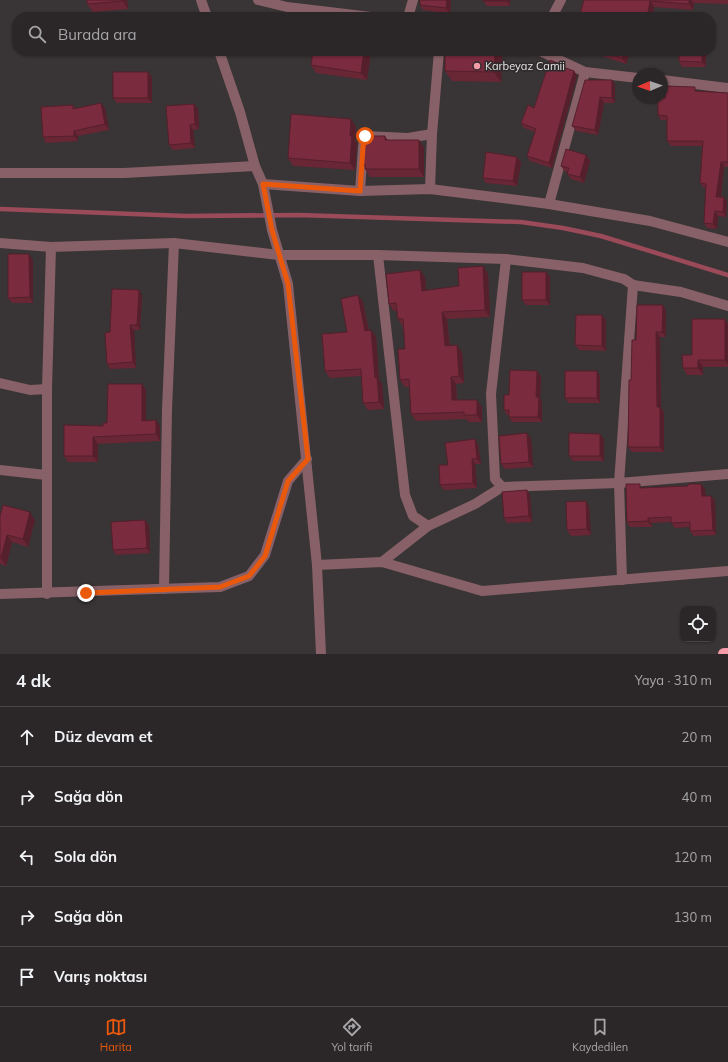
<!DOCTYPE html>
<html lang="tr">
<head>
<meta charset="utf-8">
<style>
  :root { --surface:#2b2728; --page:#373334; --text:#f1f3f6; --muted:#a6a5a8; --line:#474445; --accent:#ea580c }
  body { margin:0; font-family:Mulish,sans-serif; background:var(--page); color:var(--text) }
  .controls { position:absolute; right:12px; bottom:12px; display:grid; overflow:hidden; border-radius:8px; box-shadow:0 1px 3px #0004 }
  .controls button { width:36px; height:36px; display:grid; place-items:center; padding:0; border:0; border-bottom:1px solid var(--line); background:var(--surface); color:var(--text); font:20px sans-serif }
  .compass { position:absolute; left:632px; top:68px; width:36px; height:36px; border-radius:50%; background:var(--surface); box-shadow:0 1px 3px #0004; rotate:268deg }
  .stop { position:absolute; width:12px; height:12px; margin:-9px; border:3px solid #ea580c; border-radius:50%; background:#fff }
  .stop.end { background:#ea580c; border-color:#fff; box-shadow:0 1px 4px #0008 }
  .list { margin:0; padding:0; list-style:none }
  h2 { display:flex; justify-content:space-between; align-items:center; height:52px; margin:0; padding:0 16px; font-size:17px }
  h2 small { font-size:13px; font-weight:400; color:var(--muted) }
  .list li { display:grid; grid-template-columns:26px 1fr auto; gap:12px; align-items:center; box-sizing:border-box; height:60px; padding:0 16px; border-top:1px solid var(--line) }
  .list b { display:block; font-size:15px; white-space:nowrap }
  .list em { font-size:13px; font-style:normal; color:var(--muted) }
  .icon { flex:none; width:22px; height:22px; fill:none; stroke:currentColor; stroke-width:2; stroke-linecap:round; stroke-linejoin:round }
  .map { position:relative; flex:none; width:728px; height:654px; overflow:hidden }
  .search { position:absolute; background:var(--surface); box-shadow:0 1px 3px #0004; left:12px; right:12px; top:12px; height:44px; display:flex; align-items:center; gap:10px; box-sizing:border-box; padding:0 14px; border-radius:16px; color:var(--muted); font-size:15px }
  .sheet { height:352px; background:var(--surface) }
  nav { display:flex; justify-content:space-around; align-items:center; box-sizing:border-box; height:56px; border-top:1px solid var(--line); background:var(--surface); font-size:11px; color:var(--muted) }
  nav a { display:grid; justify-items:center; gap:2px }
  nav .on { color:var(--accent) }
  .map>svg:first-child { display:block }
</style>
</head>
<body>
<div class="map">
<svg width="728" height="654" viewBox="0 0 728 654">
  <rect width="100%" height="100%" fill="#393435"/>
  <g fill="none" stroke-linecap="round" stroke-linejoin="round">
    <polyline stroke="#9b4a5a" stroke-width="4.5" points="0,209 186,216 298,215 521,222 563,228 601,236 728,275"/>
    <g stroke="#876167" stroke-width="10">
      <polyline points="201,0 207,17"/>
      <polyline points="258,0 287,7 371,17"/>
      <polyline points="408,17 413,0"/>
      <polyline points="552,17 561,0"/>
      <polyline points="219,51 240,112 255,166 263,184 272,230 288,284 317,565 321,654"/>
      <polyline points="540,51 585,72 638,78"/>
      <polyline points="662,80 728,88"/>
      <polyline points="0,173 124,173 255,166"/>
      <polyline points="263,184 360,191 430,189 549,204 650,221 728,242"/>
      <polyline points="430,189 432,134 439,51"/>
      <polyline points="360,191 363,147 365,136 408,138 432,134"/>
      <polyline points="549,204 585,72"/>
      <polyline points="0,243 51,247 174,243 279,255 378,255 506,259 583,268 624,279 633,285 681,292 728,306"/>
      <polyline points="378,255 405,495 413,516 428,526"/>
      <polyline points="0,383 30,390 47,389"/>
      <polyline points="0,470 46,475"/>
      <polyline points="502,487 495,479 491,394 506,259"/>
      <polyline points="382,562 428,526 475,504 502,487 619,483 728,474"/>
      <polyline points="317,565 382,562 482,591 728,571"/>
      <polyline points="622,580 619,483 633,285"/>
      <polyline points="164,589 167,410 174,243"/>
      <polyline points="0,594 220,587 249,576 265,555 288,481 307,459"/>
      <polyline points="47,594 47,389 51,247"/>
    </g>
    <polyline stroke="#f49aa9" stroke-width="12" points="724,654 728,654"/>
  </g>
  <g fill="#692635">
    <polygon points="127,0 128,9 93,12 87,4"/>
    <polygon points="451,0 450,14 423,10 420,5"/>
    <polygon points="483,0 510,0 510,6 487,6"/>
    <polygon points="584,0 728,0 728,4 694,3 693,10 654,7 652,17 579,17"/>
    <polygon points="371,51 367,80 316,73 311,65"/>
    <polygon points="502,51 501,82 452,81 445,71"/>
    <polygon points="577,51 585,51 585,53"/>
    <polygon points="587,51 646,51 646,55 629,54 626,64"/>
    <polygon points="706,51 706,67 682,67 679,61"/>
    <polygon points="562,67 574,71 577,76 552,168 530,161 527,156 535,132 524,128 521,123 534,108"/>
    <polygon points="148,72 152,77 152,103 117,103 113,98"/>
    <polygon points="612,80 615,85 615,103 604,103 598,135 576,131 572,126"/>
    <polygon points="698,91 728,93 728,167 724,167 721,197 724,197 727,202 726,217 718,216 717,229 707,228 704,223 706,188 704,188 700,183 702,146 671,146 667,141 667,120 661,120 658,115 665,98"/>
    <polygon points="194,104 198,109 199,129 193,130 195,148 173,150 169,145"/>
    <polygon points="73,105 75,108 105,108 109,130 78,136 78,141 46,143 43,137"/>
    <polygon points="356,127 355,141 357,143 355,170 293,166 288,158"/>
    <polygon points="385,136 388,140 419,140 424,148 424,177 370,177 365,169 365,167 362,164"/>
    <polygon points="586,155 590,161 584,183 571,179 567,174 568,172 565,172 561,166"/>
    <polygon points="517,157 521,162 517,186 486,183 483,178"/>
    <polygon points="33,260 33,303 12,303 8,298"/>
    <polygon points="483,266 488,274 490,317 447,319 450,346 462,352 464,383 456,384 457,400 482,407 482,422 469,422 466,419 416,421 411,414 410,387 405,387 400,380 405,349 403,327 398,319 397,311 394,311 389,304 425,277 426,290 459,286"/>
    <polygon points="546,272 550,277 550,305 526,305 522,300"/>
    <polygon points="142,295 140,330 134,330 136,368 110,369 107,364 110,332"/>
    <polygon points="358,295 363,302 369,330 371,330 376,337 379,380 382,384 384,409 368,410 363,403 361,376 330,378 325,371 347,332"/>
    <polygon points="666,310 666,337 660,337 661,408 664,412 664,452 632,452 628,447 631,380"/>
    <polygon points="725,319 728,324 728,367 703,367 703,375 687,375 683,368 692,355"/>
    <polygon points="606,320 606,351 579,350 575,345"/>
    <polygon points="537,371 541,377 540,398 542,402 542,422 512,422 509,417 509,415 507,415 504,410 509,395"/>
    <polygon points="600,376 600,403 569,403 565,398"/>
    <polygon points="142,384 146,390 146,420 160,426 160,441 98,444 98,462 68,462 64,456 107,423"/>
    <polygon points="531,438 533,467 505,469 501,464"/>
    <polygon points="604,439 604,461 573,461 569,456"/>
    <polygon points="478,444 481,464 475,464 477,488 444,490 440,485 448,465"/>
    <polygon points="701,484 705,489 705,496 711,496 715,501 716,535 694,536 690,531 690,527 675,528 671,522 651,523 652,527 630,527 627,522 643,488 688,486"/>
    <polygon points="527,490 530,495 532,522 507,523 504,518"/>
    <polygon points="589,506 591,535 571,536 567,530"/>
    <polygon points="0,516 35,520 28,547 12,542 6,566 0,564"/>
    <polygon points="149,525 150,553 116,555 113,550"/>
  </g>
  <g fill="#551f2b">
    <polygon points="122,0 127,0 128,9 123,1"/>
    <polygon points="447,0 451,0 450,14 446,8"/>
    <polygon points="507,0 510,0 510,6 507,1"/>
    <polygon points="689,0 691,0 694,3 693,10 689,4"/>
    <polygon points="650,1 654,7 652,17 647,17"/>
    <polygon points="364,51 371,51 367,80 361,73"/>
    <polygon points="495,51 502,51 501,82 494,72"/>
    <polygon points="624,51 627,51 629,54 626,64 622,58"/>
    <polygon points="643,51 646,51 646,55"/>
    <polygon points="702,51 706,51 706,67 702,62"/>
    <polygon points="574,71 577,76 552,168 549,163"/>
    <polygon points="148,72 152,77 152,103 148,98"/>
    <polygon points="612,80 615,85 615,103 612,98"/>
    <polygon points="600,97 604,103 598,135 595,130"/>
    <polygon points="101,103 105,108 109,130 105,124"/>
    <polygon points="194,104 198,109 199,129 195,124"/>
    <polygon points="351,119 356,127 355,141 357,143 355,170 350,163 350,136"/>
    <polygon points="190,125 193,130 195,148 191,143"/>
    <polygon points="74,131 78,136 78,141 74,136"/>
    <polygon points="419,140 424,148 424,177 419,169"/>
    <polygon points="586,155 590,161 584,183 580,177"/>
    <polygon points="517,157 521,162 517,186 513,181"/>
    <polygon points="721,162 724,167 720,202 716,197"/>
    <polygon points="724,197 727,202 726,217 723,212"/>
    <polygon points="715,211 718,216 717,229 713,224"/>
    <polygon points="29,254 33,260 33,303 30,297"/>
    <polygon points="483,266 488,274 490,317 485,310"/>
    <polygon points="420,270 425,277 427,298 422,291"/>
    <polygon points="546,272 550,277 550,305 546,300"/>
    <polygon points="139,290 142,295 140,330 137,325"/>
    <polygon points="358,295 363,302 370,338 365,331"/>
    <polygon points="663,305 666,310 666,337 662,332"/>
    <polygon points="442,312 447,319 450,353 445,346"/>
    <polygon points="602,315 606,320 606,351 602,346"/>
    <polygon points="725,319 728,324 728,364 725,360"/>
    <polygon points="130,325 134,330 136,368 133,362"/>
    <polygon points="371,330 376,337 379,380 382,384 384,409 379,402 375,378"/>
    <polygon points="656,332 660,337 661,408 664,412 664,452 660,447 657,407"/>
    <polygon points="457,345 462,352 464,383 459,376"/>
    <polygon points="698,360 703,367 703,375 698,368"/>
    <polygon points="537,371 541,377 540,398 542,402 542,422 538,417 536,397"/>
    <polygon points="597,371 600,376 600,403 597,398"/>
    <polygon points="451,377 456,384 457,407 452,400"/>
    <polygon points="142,384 146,390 146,427 142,421"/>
    <polygon points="477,400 482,407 482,422 477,415"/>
    <polygon points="156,420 160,426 160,441 156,434"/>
    <polygon points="527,433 531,438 533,467 529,462"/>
    <polygon points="600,434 604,439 604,461 600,456"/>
    <polygon points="93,437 98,444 98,462 93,456"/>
    <polygon points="475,439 478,444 481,464 477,459"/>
    <polygon points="472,459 475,464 477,488 473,483"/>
    <polygon points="701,484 705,489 706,501 702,496"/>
    <polygon points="527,490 530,495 532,522 529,516"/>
    <polygon points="711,496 715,501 716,535 713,530"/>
    <polygon points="586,501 589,506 591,535 587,529"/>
    <polygon points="30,512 35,520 28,547 23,539"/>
    <polygon points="648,518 651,523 652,527 648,521"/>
    <polygon points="145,520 149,525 150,553 147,548"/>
    <polygon points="7,535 12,542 6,566 1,558"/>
  </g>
  <g fill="#7a2c3e" stroke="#551f2b">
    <polygon points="87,0 122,0 123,1 87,4"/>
    <polygon points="420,0 447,0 446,8 420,5"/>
    <rect x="483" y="0" width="24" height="1"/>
    <polygon points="584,0 689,0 689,4 650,1 647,17 579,17"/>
    <polygon points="313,51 364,51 361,73 311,65"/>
    <polygon points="445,51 495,51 494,72 445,71"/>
    <polygon points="600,51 624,51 622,58"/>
    <polygon points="679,51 702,51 702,62 679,61"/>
    <polygon points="550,60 560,64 560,66 574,71 549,163 527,156 536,129 521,123 528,105 534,108"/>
    <rect x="113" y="72" width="35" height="26"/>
    <polygon points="585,80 612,80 612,98 600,97 595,130 572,126"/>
    <polygon points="665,86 695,87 695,91 728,93 728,162 721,162 716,197 724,197 723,212 715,211 713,224 704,223 706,184 700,183 703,141 667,141 667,116 658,115 658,98 665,98"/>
    <polygon points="101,103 105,124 74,131 74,136 43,137 41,107 73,105 73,109"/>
    <polygon points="194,104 195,124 190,125 191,143 169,145 166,106"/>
    <polygon points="291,114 351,119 350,136 352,136 350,163 288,158"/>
    <polygon points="365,136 385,136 385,140 419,140 419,169 365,169 365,164 362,164"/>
    <polygon points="566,149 586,155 580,177 567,174 569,168 561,166"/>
    <polygon points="486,152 517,157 513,181 483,178"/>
    <polygon points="8,254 29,254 30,297 8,298"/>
    <polygon points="483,266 485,310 442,312 445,346 457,345 459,376 451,377 452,400 477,400 477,415 464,415 464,412 411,414 409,379 400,380 398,349 405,349 403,319 398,319 396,303 389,304 386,274 420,270 422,291 459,286 458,268"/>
    <rect x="522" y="272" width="24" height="28"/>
    <polygon points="112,289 139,290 137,325 130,325 133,362 107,364 105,333 110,332"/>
    <polygon points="358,295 365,331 371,330 375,378 377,377 379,402 363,403 361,369 325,371 322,334 347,332 341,299"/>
    <polygon points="637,305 663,305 662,332 656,332 657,407 660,407 660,447 628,447 629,382 629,380 631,380 632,340 636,340"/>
    <polygon points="576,315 602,315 602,346 575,345"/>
    <polygon points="692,319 725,319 725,360 698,360 698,368 683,368 682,355 692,355"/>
    <polygon points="510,370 537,371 536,397 539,397 538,417 509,417 509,410 504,410 504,395 509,395"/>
    <rect x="565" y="371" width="32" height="27"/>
    <polygon points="108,384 142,384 142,421 156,420 156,434 93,437 93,456 64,456 64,425 103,426 103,423 107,423"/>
    <polygon points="527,433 529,462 501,464 499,436"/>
    <polygon points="569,433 600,434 600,456 569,456"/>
    <polygon points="475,439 477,459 472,459 473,483 440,485 439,465 448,465 445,443"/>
    <polygon points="626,484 640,484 640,488 688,486 688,484 701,484 702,496 711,496 713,530 690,531 690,522 671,523 671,517 648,518 648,521 627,522"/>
    <polygon points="527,490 529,516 504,518 502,492"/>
    <polygon points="586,501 587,529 567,530 566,502"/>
    <polygon points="3,505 30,512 23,539 7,535 1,558 0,558 0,516"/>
    <polygon points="145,520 147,548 113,550 111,522"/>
  </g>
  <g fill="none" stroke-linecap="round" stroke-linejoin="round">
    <polyline stroke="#ea580c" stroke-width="5" points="86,593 220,587 249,576 265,556 288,481 308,459 288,284 272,230 263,184 360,191 363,147 365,136"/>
  </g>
  <circle fill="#f39aa9" stroke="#2f2a2b" stroke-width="1.5" cx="477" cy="66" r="4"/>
  <g text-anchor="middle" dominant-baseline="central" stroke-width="3" stroke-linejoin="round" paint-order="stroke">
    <g font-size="11" fill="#e7e4e5" stroke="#2f2a2b" text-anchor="start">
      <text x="485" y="66">Karbeyaz Camii</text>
    </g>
  </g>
</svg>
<div class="controls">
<button><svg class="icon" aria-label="locate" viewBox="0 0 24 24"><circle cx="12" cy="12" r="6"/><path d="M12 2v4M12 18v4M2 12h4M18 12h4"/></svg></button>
</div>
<svg class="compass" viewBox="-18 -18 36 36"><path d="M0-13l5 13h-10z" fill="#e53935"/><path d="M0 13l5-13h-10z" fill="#a6a5a8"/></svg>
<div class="stop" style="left:365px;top:136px"></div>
<div class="stop end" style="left:86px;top:593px"></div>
<div class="search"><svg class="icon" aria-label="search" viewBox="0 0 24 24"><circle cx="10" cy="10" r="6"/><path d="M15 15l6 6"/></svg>Burada ara</div>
</div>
<section class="sheet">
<h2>4 dk<small>Yaya · 310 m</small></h2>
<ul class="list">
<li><svg class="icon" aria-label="ahead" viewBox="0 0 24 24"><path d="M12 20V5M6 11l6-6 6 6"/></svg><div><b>Düz devam et</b></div><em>20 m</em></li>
<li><svg class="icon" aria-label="right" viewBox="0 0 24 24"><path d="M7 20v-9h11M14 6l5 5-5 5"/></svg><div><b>Sağa dön</b></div><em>40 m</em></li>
<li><svg class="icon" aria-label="left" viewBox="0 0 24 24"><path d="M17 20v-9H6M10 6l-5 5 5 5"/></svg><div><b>Sola dön</b></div><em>120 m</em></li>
<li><svg class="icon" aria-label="right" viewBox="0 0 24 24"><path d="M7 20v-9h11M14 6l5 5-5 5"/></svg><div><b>Sağa dön</b></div><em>130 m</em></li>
<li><svg class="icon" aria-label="arrive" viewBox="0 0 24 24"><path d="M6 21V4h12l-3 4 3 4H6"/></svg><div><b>Varış noktası</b></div></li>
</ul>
</section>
<nav>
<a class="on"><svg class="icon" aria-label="map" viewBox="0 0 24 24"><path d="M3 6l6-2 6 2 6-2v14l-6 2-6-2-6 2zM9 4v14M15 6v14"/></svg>Harita</a>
<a><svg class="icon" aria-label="directions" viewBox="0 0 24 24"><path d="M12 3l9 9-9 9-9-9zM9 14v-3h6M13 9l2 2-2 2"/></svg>Yol tarifi</a>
<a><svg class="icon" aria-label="saved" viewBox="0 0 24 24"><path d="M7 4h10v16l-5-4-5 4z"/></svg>Kaydedilen</a>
</nav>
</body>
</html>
